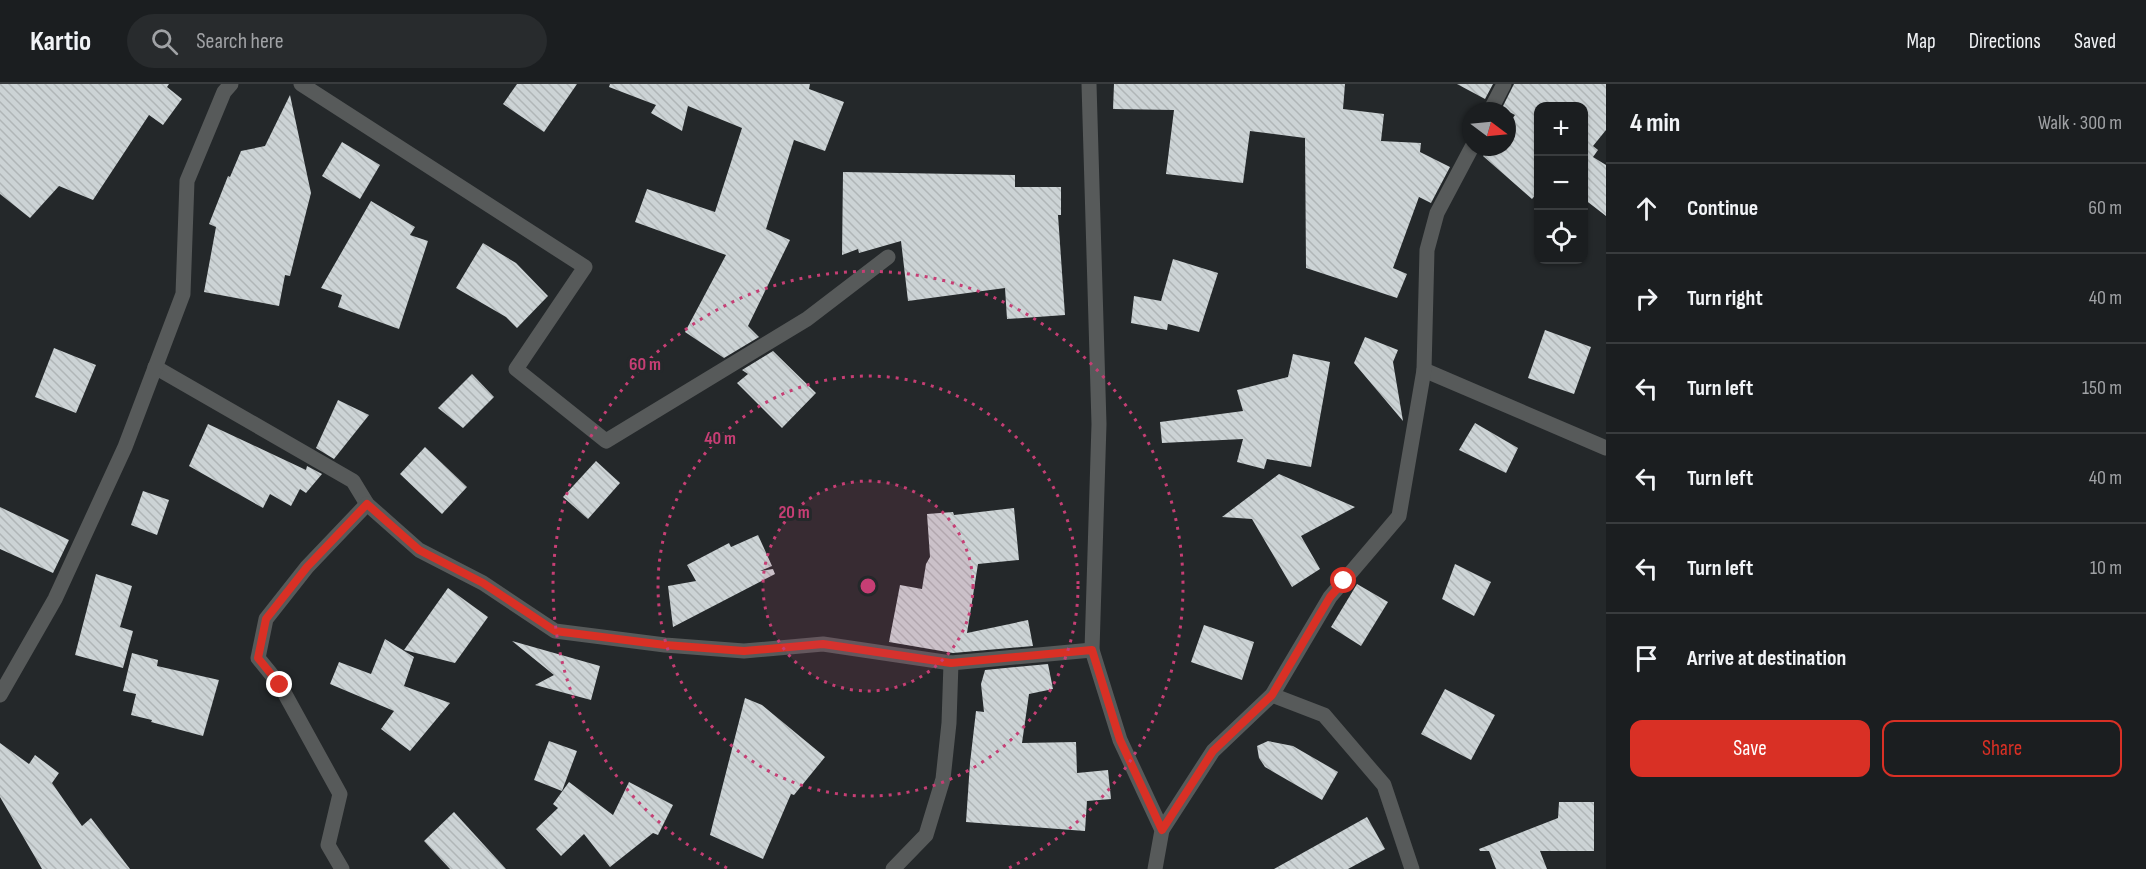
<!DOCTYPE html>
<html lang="en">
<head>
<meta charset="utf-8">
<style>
  :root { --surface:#1b1e20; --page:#282b2d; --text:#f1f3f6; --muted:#a0a2a5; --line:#393c3e; --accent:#d93025 }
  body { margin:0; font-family:"Sofia Sans Condensed",sans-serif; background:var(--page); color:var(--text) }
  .controls { position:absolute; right:18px; top:18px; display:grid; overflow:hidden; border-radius:12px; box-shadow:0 2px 4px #0004 }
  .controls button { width:54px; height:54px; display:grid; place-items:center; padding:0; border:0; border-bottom:2px solid var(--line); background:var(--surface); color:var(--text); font:30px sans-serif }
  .compass { position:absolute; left:1462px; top:18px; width:54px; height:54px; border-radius:50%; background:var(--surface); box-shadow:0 2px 4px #0004; rotate:106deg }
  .stop { position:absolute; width:18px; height:18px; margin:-14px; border:4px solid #d93025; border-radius:50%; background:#fff }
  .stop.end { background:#d93025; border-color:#fff; box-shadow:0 2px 6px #0008 }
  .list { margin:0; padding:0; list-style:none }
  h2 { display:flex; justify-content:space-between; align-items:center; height:78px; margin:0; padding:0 24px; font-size:26px }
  h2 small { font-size:20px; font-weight:400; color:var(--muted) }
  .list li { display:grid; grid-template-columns:39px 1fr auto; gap:18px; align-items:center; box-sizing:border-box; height:90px; padding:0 24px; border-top:2px solid var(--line) }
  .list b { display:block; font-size:22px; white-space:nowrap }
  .list em { font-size:20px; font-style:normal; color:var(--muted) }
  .actions { display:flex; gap:12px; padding:18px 24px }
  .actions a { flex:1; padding:14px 0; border:2px solid var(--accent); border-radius:12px; text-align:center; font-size:21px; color:var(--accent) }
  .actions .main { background:var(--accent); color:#fff }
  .icon { flex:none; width:33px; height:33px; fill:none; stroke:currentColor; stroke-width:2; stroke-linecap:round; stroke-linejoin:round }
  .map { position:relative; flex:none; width:1606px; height:785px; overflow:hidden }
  header { display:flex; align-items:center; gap:36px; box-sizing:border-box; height:84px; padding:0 30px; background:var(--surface); border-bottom:2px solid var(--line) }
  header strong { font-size:28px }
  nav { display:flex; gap:33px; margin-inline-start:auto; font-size:21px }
  .search { width:420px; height:54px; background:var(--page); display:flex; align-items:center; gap:15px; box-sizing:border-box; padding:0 21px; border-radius:33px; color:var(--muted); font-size:22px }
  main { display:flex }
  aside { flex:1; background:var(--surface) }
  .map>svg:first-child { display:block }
</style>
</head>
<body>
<header>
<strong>Kartio</strong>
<div class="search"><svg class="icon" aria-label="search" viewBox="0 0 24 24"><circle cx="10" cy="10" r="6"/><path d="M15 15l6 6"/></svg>Search here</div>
<nav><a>Map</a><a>Directions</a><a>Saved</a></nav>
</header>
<main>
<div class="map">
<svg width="1606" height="785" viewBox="0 0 1606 785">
  <defs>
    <pattern id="building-back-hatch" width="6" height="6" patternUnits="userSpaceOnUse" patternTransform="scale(1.5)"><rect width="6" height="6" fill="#ccd3d5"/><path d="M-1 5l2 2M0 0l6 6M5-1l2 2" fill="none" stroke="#b0b6b7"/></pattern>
  </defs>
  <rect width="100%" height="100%" fill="#24282a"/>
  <g fill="url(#building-back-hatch)">
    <polygon points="0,0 169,0 167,3 182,15 163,41 149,31 93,116 59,102 30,134 0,110"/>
    <polygon points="517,0 577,0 544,48 503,20"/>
    <polygon points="610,0 810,0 809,5 844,18 825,67 794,56 766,145 790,156 748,242 759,253 724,274 685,248 726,171 635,138 647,105 715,128 742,44 688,22 682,47 651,29 656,21 609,3"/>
    <polygon points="1114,0 1345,0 1343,25 1384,30 1381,57 1421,59 1420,68 1450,83 1431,119 1419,113 1393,184 1407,190 1397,214 1306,184 1305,54 1250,47 1243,99 1166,90 1174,26 1113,25"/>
    <polygon points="1457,0 1493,0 1485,15"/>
    <polygon points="1514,0 1606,0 1606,46 1593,62 1598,66 1593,73 1606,81 1606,132 1584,115 1584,22 1539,22 1539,107 1532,115 1483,72 1490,63 1507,63 1507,42 1515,31 1502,24"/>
    <polygon points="290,11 311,109 290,192 285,191 279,222 204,208 216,143 209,140 228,92 230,93 241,67 265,62"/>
    <polygon points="342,58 380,81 360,115 322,92"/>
    <polygon points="843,88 1015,91 1015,103 1061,103 1061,131 1058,131 1065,231 1007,235 1005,204 908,217 901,157 859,169 858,165 842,171"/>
    <polygon points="371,117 415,143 410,151 428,157 399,245 338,223 342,211 321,204"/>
    <polygon points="483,159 516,179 548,212 517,244 506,233 456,204"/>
    <polygon points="1173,175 1218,189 1199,248 1168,240 1167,246 1131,239 1134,212 1161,217"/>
    <polygon points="1545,246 1591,263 1574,310 1528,294"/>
    <polygon points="1365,253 1398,266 1393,278 1403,337 1354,279"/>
    <polygon points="54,264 96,281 76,329 35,313"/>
    <polygon points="773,267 816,309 782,344 737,299 748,290 742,286"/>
    <polygon points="1293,270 1330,278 1311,383 1267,375 1264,385 1237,378 1243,355 1162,359 1160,338 1243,327 1237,306 1288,293"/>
    <polygon points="472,290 494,313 463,344 438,324"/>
    <polygon points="338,316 369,331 334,375 316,364"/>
    <polygon points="1475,339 1518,364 1506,389 1459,366"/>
    <polygon points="208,340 306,386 307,382 322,390 306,409 300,405 291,422 270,410 263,424 189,382"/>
    <polygon points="425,363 467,403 442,430 400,390"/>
    <polygon points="596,377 620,399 588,435 563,413"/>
    <polygon points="1279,390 1355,423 1301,452 1320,485 1292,503 1252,435 1222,433"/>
    <polygon points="143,407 169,416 157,451 131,441"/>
    <polygon points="0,423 69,456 53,489 0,465"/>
    <polygon points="1014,424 1019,476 978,480 967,549 1028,536 1033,562 953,569 889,558 900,501 922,505 926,480 930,473 927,430 953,428 954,431"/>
    <polygon points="758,451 772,482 760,487 773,485 775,490 673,543 668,502 696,497 687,481 729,459 731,463"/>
    <polygon points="1455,480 1491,498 1474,532 1442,515"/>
    <polygon points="96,490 132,502 120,543 133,547 123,584 75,571"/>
    <polygon points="1357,500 1388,518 1361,562 1331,543"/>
    <polygon points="448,504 488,533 455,579 404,566"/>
    <polygon points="1204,541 1254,558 1242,596 1191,578"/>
    <polygon points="385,555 414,573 404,602 450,619 410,667 381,645 394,627 330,600 339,578 371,590"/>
    <polygon points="512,557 600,582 591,616 535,601 554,591"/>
    <polygon points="132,569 158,576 157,582 219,596 203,652 151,638 152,636 131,631 136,610 123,607"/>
    <polygon points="1048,580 1053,605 1029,610 1022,659 1076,658 1077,689 1108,686 1111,715 1087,717 1085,747 966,738 970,679 976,627 984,628 981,600 985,586"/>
    <polygon points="1445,605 1495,631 1471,676 1421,650"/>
    <polygon points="745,614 762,621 825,673 794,711 791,710 763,775 710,751"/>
    <polygon points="549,657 577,667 562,707 534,696"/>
    <polygon points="1268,657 1293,662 1338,688 1322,716 1265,683 1259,674 1257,662"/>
    <polygon points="0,659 29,680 35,671 59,689 52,699 82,742 91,734 130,785 42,785 0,713"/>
    <polygon points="569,698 613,731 629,698 673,721 658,751 653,749 610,783 584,750 561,772 536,745 558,724 553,720"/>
    <polygon points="1559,718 1594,718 1594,767 1540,767 1547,785 1496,785 1489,767 1480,767 1479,765 1558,734"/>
    <polygon points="454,728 506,785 450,785 424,757"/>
    <polygon points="1367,733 1385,765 1348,785 1274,785"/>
  </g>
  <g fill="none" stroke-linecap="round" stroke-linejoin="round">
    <g stroke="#575a5a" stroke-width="15">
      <polyline points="301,0 585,183 516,285 606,357 807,235 888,173"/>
      <polyline points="1490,27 1504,0"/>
      <polyline points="155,283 353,397 367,420 419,466 483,499 555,547 665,561 744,567 823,560 951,579 1092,566"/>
      <polyline points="1424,286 1606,364"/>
      <polyline points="0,611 55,515 125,363 183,210 187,97 224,8 231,0"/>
      <polyline points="1272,611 1324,631 1384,701 1412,785"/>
      <polyline points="1162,746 1213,667 1272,611 1330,513 1399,432 1424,286 1427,166 1437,129 1472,63"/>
      <polyline points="342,785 328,761 340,710 280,601 258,574 266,535 307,483 367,420"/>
      <polyline points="893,785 926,751 943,695 949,639 951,579"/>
    </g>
    <polyline stroke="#575a5a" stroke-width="15" points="1089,0 1099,340 1092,566 1120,656 1162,746 1155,785"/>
  </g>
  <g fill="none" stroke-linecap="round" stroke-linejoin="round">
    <polyline stroke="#d93025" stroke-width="8" points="280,601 258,574 266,535 307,483 367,420 419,466 483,499 555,547 665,561 744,567 823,560 951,579 1092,566 1120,656 1162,746 1213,667 1272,611 1330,513 1344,497"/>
  </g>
  <circle cx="868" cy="502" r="105" fill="#c63e74" fill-opacity=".12"/>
  <g fill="none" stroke="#c63e74" stroke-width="3" stroke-dasharray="3 6">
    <circle cx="868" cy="502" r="105"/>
    <circle cx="868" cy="502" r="210"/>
    <path d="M727 784A315 315 0 1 1 1009 784"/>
  </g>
  <circle cx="868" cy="502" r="9" fill="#c63e74" stroke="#24282a" stroke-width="3"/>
  <g font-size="18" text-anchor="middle" font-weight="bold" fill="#c63e74" stroke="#24282a" stroke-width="6" stroke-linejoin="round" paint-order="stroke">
    <text x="645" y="286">60 m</text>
    <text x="720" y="360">40 m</text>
    <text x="794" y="434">20 m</text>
  </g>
</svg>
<div class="controls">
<button>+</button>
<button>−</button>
<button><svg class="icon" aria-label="locate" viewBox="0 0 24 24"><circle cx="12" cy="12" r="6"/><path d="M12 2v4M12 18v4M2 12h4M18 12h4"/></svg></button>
</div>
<svg class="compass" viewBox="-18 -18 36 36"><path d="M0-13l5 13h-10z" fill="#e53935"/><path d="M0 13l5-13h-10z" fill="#a0a2a5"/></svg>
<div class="stop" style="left:1344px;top:497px"></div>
<div class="stop end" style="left:280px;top:601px"></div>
</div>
<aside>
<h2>4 min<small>Walk · 300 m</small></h2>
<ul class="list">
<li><svg class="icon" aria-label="ahead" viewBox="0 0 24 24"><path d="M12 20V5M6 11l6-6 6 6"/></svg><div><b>Continue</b></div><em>60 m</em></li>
<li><svg class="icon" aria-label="right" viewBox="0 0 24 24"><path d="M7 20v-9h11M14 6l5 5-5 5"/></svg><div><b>Turn right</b></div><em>40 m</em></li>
<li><svg class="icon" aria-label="left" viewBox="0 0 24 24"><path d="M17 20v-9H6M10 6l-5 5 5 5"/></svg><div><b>Turn left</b></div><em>150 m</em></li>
<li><svg class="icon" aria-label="left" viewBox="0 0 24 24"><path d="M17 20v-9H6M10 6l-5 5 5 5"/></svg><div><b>Turn left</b></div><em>40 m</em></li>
<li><svg class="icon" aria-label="left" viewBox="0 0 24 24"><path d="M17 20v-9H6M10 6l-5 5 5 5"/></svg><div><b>Turn left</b></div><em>10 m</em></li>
<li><svg class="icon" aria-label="arrive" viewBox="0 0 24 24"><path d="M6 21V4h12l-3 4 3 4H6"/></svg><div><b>Arrive at destination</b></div></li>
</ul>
<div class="actions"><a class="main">Save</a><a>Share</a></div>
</aside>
</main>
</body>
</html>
